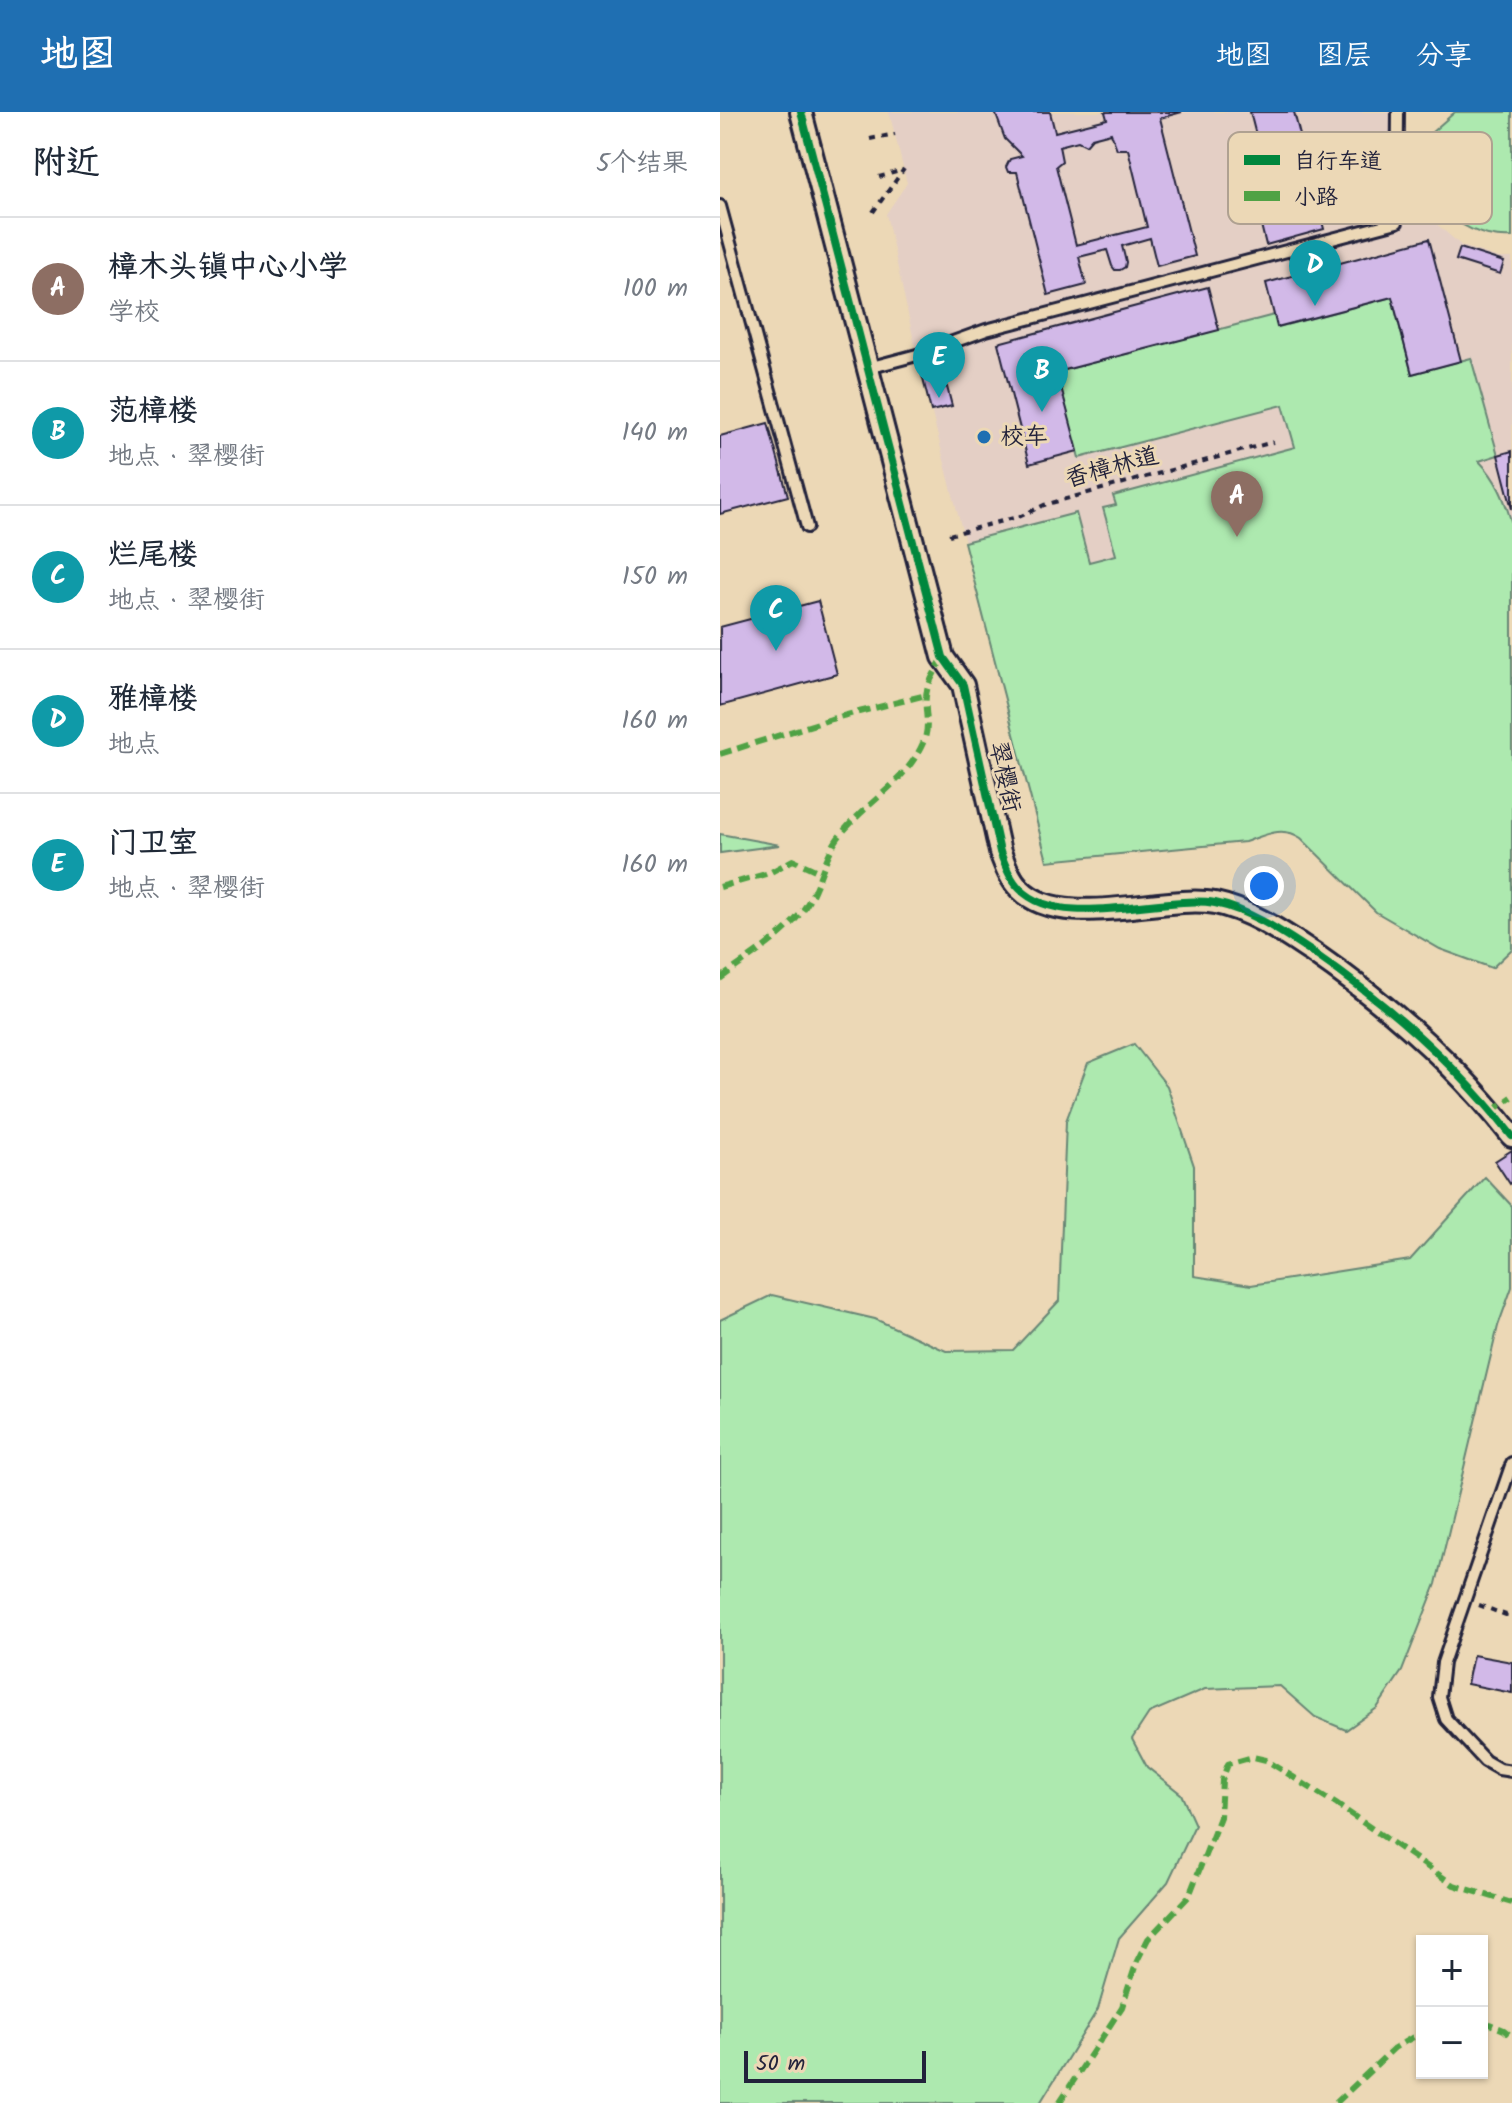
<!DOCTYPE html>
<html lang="zh">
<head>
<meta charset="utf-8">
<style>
  :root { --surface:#fff; --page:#f2f2f3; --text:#1f2937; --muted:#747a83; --line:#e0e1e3; --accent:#1f6fb2 }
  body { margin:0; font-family:Kalam,"LXGW WenKai TC",sans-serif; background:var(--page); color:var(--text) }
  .controls { position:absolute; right:24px; bottom:24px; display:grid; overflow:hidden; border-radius:0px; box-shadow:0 2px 6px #0004 }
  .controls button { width:72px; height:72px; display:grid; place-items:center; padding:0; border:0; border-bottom:2px solid var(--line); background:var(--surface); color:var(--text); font:40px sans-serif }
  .scale { position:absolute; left:24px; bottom:20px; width:182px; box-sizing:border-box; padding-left:8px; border:4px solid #22223b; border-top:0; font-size:22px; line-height:28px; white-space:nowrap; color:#22223b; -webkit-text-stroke:6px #ecd8b6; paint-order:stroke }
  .you { position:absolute; left:544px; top:774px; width:28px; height:28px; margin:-20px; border:6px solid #fff; border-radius:50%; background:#1a73e8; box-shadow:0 0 0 12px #1a73e833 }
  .badge { display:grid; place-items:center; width:52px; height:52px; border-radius:50%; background:var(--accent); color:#fff; font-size:26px; font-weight:700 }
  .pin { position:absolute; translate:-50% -66px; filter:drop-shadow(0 2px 4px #0008) }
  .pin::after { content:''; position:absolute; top:42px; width:28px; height:24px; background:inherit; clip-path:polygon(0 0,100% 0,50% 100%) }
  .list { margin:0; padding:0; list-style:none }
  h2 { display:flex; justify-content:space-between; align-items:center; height:104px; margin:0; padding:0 32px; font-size:34px }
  h2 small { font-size:26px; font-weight:400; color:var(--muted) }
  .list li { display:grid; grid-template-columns:52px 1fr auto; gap:24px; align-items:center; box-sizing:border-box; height:144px; padding:0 32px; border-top:2px solid var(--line) }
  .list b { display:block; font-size:30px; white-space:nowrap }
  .list p { margin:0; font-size:26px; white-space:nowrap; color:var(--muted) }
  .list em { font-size:26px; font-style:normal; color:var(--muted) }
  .map { position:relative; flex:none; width:792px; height:1991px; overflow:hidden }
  header { display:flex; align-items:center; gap:48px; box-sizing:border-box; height:112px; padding:0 40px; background:var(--accent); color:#fff }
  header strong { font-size:38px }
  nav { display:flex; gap:44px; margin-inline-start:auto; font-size:28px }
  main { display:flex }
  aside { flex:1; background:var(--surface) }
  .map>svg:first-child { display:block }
</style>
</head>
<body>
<header>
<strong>地图</strong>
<nav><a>地图</a><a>图层</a><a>分享</a></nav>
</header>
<main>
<aside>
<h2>附近<small>5个结果</small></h2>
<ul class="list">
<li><span class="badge" style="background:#8d6e63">A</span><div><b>樟木头镇中心小学</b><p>学校</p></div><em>100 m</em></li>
<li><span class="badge" style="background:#0f9aa8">B</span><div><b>范樟楼</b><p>地点 · 翠樱街</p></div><em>140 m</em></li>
<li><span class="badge" style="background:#0f9aa8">C</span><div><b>烂尾楼</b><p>地点 · 翠樱街</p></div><em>150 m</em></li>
<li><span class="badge" style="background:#0f9aa8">D</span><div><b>雅樟楼</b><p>地点</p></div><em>160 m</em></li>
<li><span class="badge" style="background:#0f9aa8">E</span><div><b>门卫室</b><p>地点 · 翠樱街</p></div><em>160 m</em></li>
</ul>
</aside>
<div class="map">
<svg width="792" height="1991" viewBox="0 0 792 1991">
  <rect width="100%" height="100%" fill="#ecd8b6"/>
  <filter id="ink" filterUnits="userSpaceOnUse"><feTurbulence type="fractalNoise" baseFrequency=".0125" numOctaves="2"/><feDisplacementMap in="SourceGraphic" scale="16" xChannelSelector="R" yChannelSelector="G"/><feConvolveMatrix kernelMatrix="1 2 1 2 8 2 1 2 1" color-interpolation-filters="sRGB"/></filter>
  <g filter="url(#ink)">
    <polygon fill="#e4cfc5" points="169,0 674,0 698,96 742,134 779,146 792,146 792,838 772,856 720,837 656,800 581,726 567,719 553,720 525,730 327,749 197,243 166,102 187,71"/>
    <g fill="#ade9af" stroke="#688675" stroke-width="2">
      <path d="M 735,0 L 792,0 L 792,125 C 766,127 734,114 719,91 C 708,73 708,41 711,21 Z"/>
      <path d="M 672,185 L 692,262 L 751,246 L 778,343 L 759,349 C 777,367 785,388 792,412 L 792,837 L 772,856 L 720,837 L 656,800 L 581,726 C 562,713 545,723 525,730 L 327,749 L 244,430 L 356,401 L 369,450 L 396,443 L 383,396 L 396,393 L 393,384 L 575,335 L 563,293 L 359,346 L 337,260 L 554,203 L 558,215 Z"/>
      <polygon points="0,722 60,733 0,741"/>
      <polygon points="414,932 447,974 474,1054 474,1164 531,1173 690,1148 765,1065 792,1094 792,1175 778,1214 716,1472 682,1559 657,1596 626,1618 595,1605 560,1574 485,1577 429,1601 412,1627 427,1655 461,1682 475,1713 448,1770 399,1826 378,1897 320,1991 0,1991 0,1208 52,1183 155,1207 226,1239 293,1238 339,1189 346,1009 368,951"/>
    </g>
    <g fill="#d2b9e8" stroke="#22223b" stroke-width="2" fill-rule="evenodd">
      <path d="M 275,0 L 330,0 L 335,20 L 387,7 L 385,0 L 462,0 L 440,6 L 475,144 L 437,154 L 430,126 L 402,134 L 406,150 L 405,155 L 400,158 L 395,158 L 392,154 L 387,138 L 359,145 L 366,173 L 328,183 L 297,60 L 288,60 L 286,55 L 290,47 L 302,44 L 285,27 ZM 391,21 L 397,37 L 408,37 L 427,115 L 356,133 L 336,54 L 342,49 L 339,34 L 358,29 L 366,33 L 372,26 Z"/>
      <polygon points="530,0 574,0 604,117 546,133 539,105 556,101"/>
      <polygon points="709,127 741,249 692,262 672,185 557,215 546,171"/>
      <polygon points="740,136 784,150 780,162 736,148"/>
      <polygon points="488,175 499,218 337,260 358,339 309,352 278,231"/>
      <polygon points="215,260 219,277 227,275 232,294 211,299 202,263"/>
      <polygon points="48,311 68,384 0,402 0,324"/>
      <polygon points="792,339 792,397 778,343"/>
      <polygon points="98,489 117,562 0,594 0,515"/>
      <polygon points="792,1038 792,1070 790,1072 775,1049"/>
      <polygon points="753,1543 792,1550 792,1581 747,1572"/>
    </g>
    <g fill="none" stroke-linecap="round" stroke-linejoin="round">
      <defs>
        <g id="service">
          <polyline points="0,94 87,415"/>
          <polyline points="148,256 197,243 266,218 677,110 678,0"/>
          <polyline points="792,1351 723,1551 719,1585 726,1607 765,1649 779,1657 792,1659"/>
        </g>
        <path id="minor" d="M 81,0 L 223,545 L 243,573 L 280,740 C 285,753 290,767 300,777 C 342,820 442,782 495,791 C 530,798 563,821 592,840 C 666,891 736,952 792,1024"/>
      </defs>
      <use href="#service" stroke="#22223b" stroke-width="16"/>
      <use href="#minor" stroke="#22223b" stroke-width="26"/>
      <g stroke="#22223b" stroke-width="4" stroke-dasharray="6 6" stroke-linecap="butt">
        <polyline points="150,27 175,22"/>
        <polyline points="159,65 183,58"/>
        <polyline points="153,100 184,57"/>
        <polyline points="229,423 301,404 324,393 553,330"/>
        <polyline points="759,1493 786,1503 792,1500"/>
      </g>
      <use href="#service" stroke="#ecd8b6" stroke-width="10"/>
      <use href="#minor" stroke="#ecd8b6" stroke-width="20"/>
      <g stroke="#50a245" stroke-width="6" stroke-dasharray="12 6" stroke-linecap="butt">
        <polyline points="0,642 111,607 206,583"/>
        <polyline points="0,775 49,761 73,748 100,760"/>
        <path d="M 0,867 C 28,845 68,823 87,792 C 100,771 104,746 118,726 C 144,691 185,672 203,631 C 211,614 204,600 206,584 C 207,571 218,556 223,545"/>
        <polyline points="772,999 792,985"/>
        <polyline points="762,1909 784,1918 792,1925"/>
        <polyline points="339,1991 402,1895 417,1849 428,1827 469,1784 500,1705 502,1668 508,1652 533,1645 546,1648 616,1692 734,1773 792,1791"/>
        <polyline points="616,1991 674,1936 702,1920"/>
      </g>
      <defs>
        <path id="cycleway" d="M 81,0 L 223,545 L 243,573 L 280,740 C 285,753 290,767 300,777 C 342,820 442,782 495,791 C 530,798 563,821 592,840 C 666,891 736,952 792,1024"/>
      </defs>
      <use href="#cycleway" stroke="#ecd8b6" stroke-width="13"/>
      <use href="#cycleway" stroke="#00873e" stroke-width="8"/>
    </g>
  </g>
  <circle fill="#1f6fb2" stroke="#ecd8b6" stroke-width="3" cx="264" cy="325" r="8"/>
  <g text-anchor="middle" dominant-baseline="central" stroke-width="6" stroke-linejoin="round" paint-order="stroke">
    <g font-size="24" fill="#22223b" stroke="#ecd8b6" text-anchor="start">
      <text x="280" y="325">校车</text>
    </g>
    <g font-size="24" fill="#22223b" stroke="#ecd8b6">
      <text transform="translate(392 356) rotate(-15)">香樟林道</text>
      <text transform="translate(284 665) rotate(78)">翠樱街</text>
    </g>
  </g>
  <rect x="508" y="20" width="264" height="92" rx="12" fill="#ecd8b6" stroke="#afa191" stroke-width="2"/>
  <rect x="524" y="43" width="36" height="10" fill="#00873e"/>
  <rect x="524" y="79" width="36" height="10" fill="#50a245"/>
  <g font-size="22" fill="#22223b">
    <text x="574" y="56">自行车道</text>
    <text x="574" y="92">小路</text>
  </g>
</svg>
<div class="controls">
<button>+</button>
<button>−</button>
</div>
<div class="scale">50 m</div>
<div class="you"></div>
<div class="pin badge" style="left:517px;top:425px;background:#8d6e63">A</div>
<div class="pin badge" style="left:322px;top:300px;background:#0f9aa8">B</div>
<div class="pin badge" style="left:56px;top:539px;background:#0f9aa8">C</div>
<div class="pin badge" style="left:595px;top:194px;background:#0f9aa8">D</div>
<div class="pin badge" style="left:219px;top:286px;background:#0f9aa8">E</div>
</div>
</main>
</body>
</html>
